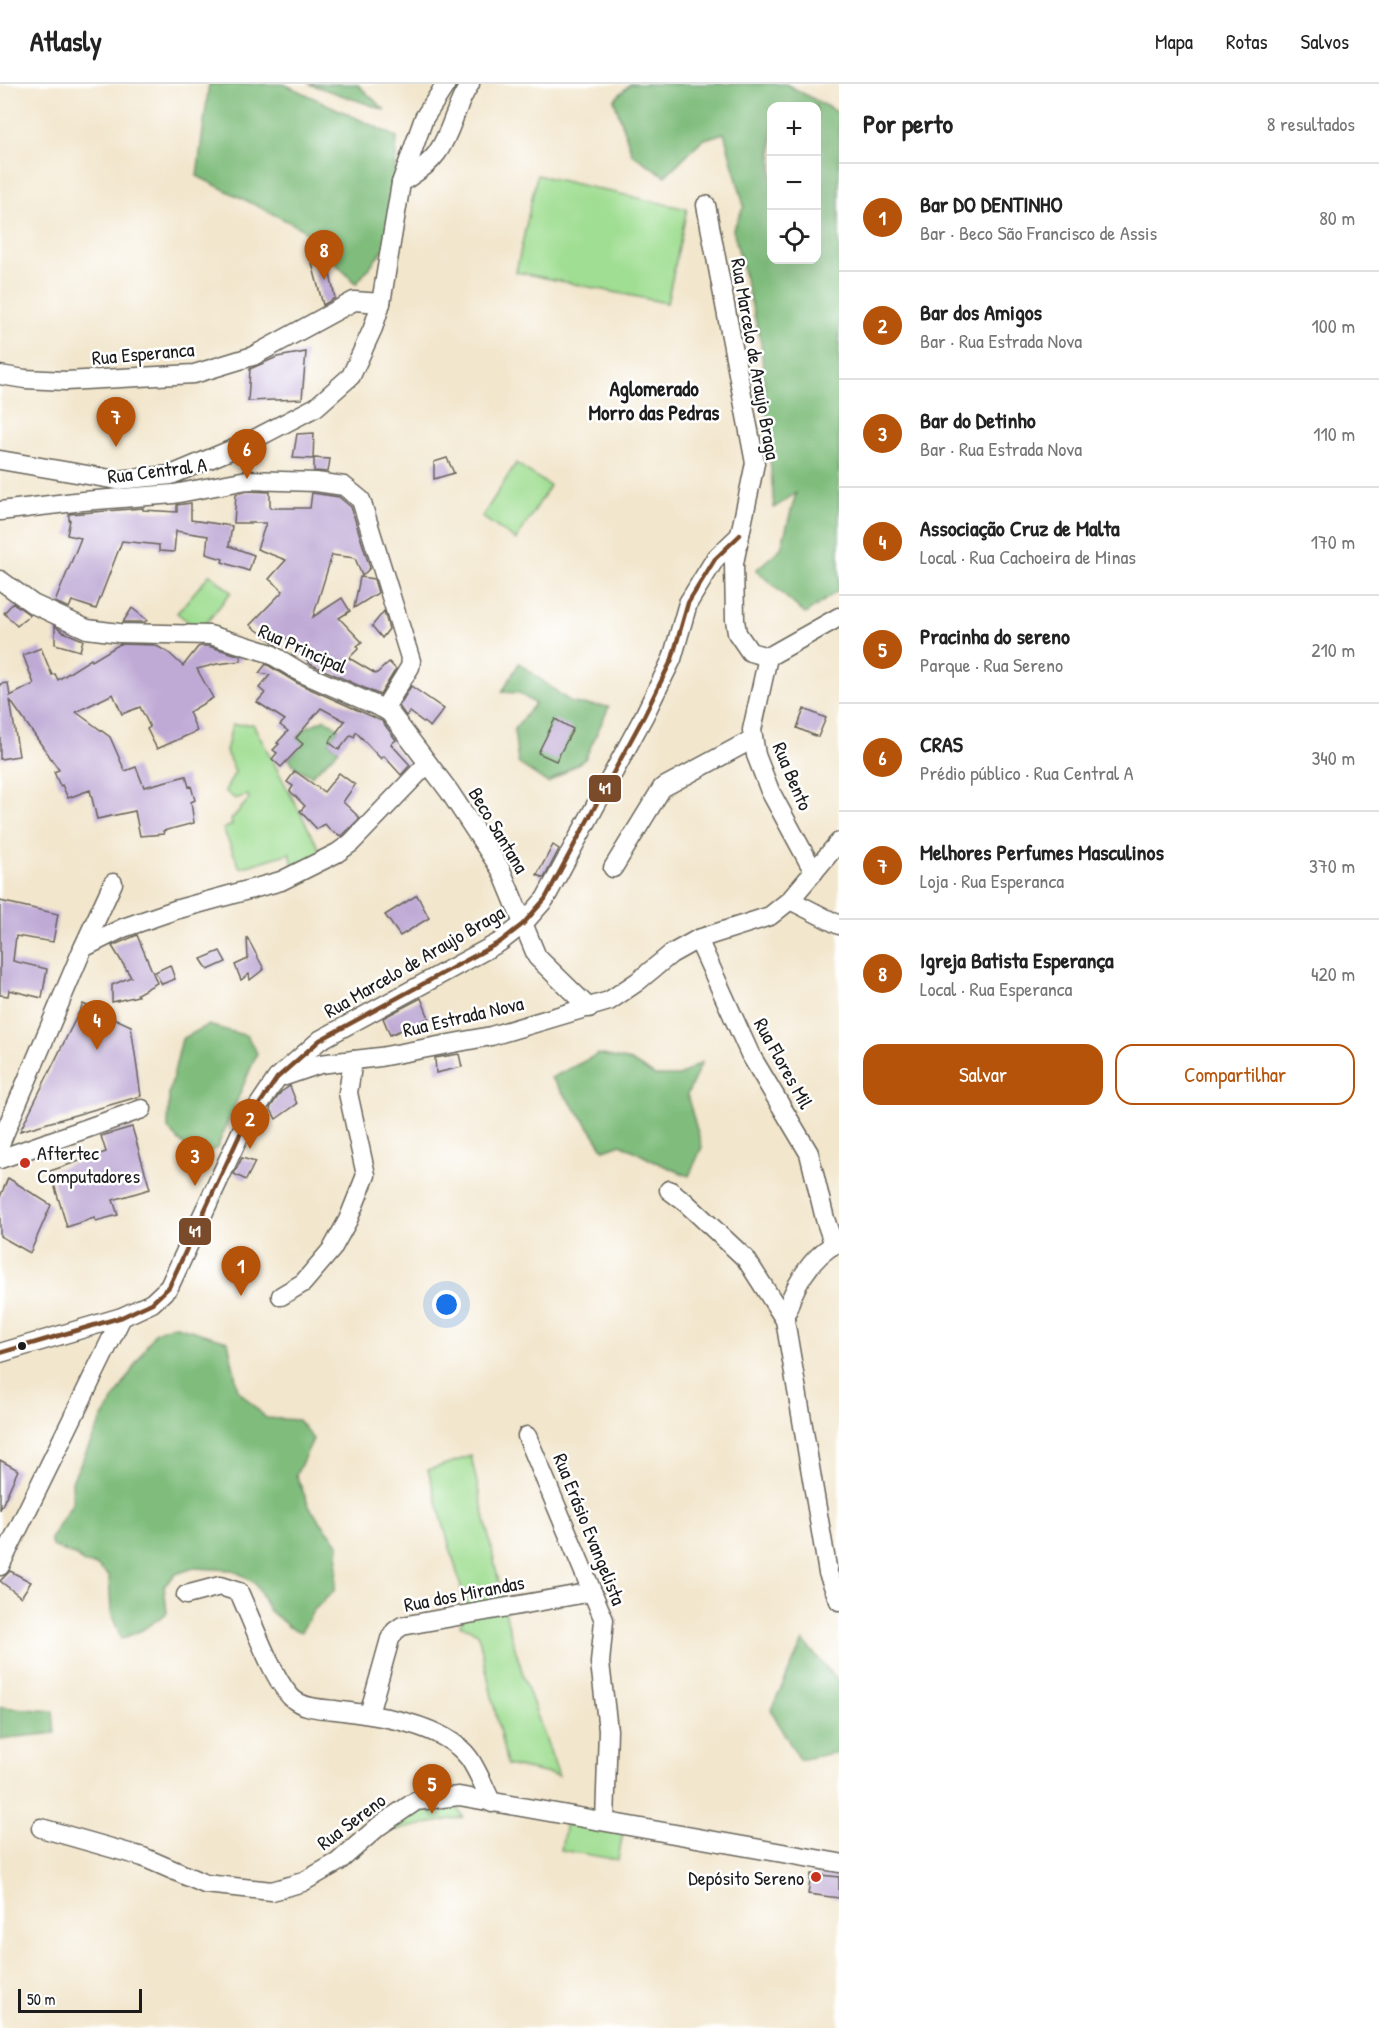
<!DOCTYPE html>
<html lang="pt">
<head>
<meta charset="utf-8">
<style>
  :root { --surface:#fff; --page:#f2f2f2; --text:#222; --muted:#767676; --line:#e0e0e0; --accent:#b45309 }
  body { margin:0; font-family:"Patrick Hand",sans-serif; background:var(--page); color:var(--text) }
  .controls { position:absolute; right:18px; top:18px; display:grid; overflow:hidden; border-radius:12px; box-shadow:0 6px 24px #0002 }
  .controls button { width:54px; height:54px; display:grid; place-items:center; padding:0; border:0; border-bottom:2px solid var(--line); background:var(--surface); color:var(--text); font:30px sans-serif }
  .scale { position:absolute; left:18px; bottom:15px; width:124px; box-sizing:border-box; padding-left:6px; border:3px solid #1c1c1c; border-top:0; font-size:16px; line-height:21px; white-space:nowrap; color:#1c1c1c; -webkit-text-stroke:4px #fff; paint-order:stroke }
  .you { position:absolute; left:447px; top:1221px; width:21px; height:21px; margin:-15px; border:4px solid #fff; border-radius:50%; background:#1a73e8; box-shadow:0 0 0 9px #1a73e833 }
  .badge { display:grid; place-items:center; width:39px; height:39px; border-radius:50%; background:var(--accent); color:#fff; font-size:20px; font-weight:700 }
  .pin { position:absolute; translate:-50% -50px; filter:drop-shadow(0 2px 3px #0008) }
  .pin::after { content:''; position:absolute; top:32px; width:21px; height:18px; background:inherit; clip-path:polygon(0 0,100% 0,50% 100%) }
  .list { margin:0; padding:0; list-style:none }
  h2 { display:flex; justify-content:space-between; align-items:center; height:78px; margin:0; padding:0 24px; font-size:26px }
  h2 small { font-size:20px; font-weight:400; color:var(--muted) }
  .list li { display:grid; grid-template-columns:39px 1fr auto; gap:18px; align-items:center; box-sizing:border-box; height:108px; padding:0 24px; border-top:2px solid var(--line) }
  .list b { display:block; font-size:22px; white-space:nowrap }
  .list p { margin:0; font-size:20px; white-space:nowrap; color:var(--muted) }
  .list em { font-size:20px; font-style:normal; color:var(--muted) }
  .actions { display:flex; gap:12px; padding:18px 24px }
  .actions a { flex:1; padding:14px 0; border:2px solid var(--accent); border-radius:18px; text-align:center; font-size:21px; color:var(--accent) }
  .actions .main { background:var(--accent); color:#fff }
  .icon { flex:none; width:33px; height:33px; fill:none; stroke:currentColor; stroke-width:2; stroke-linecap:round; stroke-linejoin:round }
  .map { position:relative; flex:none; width:839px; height:1944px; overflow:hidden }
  header { display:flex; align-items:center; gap:36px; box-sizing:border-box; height:84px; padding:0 30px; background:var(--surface); border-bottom:2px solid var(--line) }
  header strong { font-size:28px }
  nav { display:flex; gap:33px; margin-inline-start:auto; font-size:21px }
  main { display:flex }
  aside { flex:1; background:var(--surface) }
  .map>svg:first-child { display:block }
</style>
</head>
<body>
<header>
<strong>Atlasly</strong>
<nav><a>Mapa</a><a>Rotas</a><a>Salvos</a></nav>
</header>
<main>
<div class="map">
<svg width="839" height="1944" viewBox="0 0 839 1944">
  <rect width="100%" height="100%" fill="#fff"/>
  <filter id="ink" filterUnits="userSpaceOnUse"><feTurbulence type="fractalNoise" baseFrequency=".0167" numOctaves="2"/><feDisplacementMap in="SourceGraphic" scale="12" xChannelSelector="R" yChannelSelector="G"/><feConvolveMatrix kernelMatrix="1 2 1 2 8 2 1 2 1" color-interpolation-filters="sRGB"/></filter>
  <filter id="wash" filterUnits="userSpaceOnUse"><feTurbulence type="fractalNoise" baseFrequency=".008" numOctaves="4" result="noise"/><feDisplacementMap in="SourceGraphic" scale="24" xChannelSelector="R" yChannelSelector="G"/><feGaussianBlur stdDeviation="1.35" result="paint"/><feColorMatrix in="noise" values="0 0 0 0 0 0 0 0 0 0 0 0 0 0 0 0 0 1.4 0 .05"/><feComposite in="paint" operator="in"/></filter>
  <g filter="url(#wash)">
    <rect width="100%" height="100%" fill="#f2e6cc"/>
    <g fill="#a0de93" stroke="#5e7d58" stroke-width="1.5">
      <polygon points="537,91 687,125 667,219 516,188"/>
      <polygon points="516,379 550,402 516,456 482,433"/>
      <polygon points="210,490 231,508 200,547 177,529"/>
      <polygon points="253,640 323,772 294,786 290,769 240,784 223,745 232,741 231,736 249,715 248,711 235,715 225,707 235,688 226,668 232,641"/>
      <polygon points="471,1372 509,1544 526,1600 559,1692 507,1681 478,1549 460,1541 467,1524 428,1386"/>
      <polygon points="453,1715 463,1733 396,1746 392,1741 407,1727"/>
      <polygon points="566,1738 623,1748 618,1776 561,1766"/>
    </g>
    <g fill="#80bd7d" stroke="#4e6c4c" stroke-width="1.5" fill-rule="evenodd">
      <polygon points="209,0 284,0 397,53 391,156 356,200 301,144 197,92"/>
      <polygon points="309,0 357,0 385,26"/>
      <path d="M 630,0 L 786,0 L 839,29 L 839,506 L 805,530 L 756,486 L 781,464 L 796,409 L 774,424 L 761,259 L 733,145 L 744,122 L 724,49 L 702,56 L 665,92 L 632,70 L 614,16 ZM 772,22 L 816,22 L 816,176 L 772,176 Z"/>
      <polygon points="519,579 572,619 609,623 585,675 548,699 518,679 514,645 535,620 519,609 502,608"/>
      <polygon points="325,635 339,645 329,658 339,666 311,692 296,684 289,675 302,660 296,655 307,643"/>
      <polygon points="208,941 247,952 257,969 217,1064 197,1075 168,1045 169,1009 182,955"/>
      <polygon points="598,970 631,977 655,992 679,992 702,978 687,1011 702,1063 689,1092 653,1077 621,1060 604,1066 585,1037 551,994"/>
      <polygon points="173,1241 228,1257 238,1306 266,1334 298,1336 313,1355 296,1391 310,1424 339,1461 335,1506 313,1527 301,1548 289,1543 269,1526 255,1499 233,1486 194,1484 176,1490 164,1502 167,1529 142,1546 121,1555 111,1528 109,1493 98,1482 84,1479 76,1472 52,1462 50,1455 73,1418 72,1397 102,1335 155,1248"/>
      <polygon points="803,1557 839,1598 839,1668 799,1676 771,1626"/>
      <polygon points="0,1623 53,1627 55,1649 0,1655"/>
    </g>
    <g id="blocks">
      <g fill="#bfaad6">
        <polygon points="325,165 335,214 323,221 309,168"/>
        <polygon points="306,268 302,315 248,317 250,285 277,273"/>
        <polygon points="314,349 313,375 293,374 297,350"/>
        <polygon points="314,374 330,375 328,388 314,387"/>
        <polygon points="447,374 454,389 434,395 434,378"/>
        <polygon points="248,407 270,408 270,424 310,424 312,409 339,413 351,423 370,484 362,492 355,474 332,471 313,533 342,514 350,527 339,534 362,558 357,562 358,565 349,574 376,590 389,578 396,585 380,611 308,579 309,578 283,551 282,561 277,561 250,541 283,507 269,495 286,476 257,465 266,439 234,439 236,410"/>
        <polygon points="191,419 191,436 232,442 229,462 254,471 249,487 222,478 223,475 206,470 208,452 176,447 174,468 159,467 159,461 122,457 96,525 72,517 69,524 55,518 81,454 67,451 70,436 69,436 69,430 143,424 143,426 177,428 177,421"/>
        <polygon points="360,493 374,495 378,509 354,524"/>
        <polygon points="13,519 30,531 17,542 4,529"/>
        <polygon points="132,524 147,536 145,538 123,538"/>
        <polygon points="384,527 389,545 382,554 372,542"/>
        <polygon points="55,542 61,546 61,547 83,556 80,567 55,560"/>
        <polygon points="120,560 155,561 169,569 183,582 198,563 201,562 208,562 241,572 241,577 217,580 197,585 213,614 189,628 197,647 157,665 147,645 150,643 140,623 122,630 113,610 76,628 110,653 125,687 136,683 144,703 186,692 189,703 191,702 195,716 191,718 194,739 163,747 164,750 140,752 135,727 97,735 90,706 68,714 62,701 60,702 54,688 59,686 10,616 19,672 0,675 0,600 8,599 10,612 34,600 23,571 41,564 52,591 55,590 58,596 91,575 92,577"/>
        <polygon points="266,580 297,599 382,637 396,656 391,660 410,681 401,691 384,672 381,675 356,648 354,653 351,651 339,666 329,658 345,637 321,624 296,654 303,660 281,683 272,675 277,669 273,666 279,660 277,659 288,647 280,641 285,636 257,618 265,609 259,604 270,591 259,589"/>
        <polygon points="411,602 444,625 430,643 410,628 406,632 399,622"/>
        <polygon points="804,625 826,634 818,653 797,644"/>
        <polygon points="555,635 573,645 556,677 538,669"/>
        <polygon points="295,687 324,708 339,689 355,701 343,718 360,734 344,750 341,752 330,746 325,740 317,745 300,727 305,722 290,707 293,702 287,698"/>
        <polygon points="553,761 559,765 544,794 537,791"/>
        <polygon points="417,811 429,834 400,852 385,831"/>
        <polygon points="0,817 58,830 53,858 16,852 13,877 47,885 42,914 9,906 8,912 0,911"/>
        <polygon points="137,851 157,899 137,910 138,912 112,918 112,901 131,893 112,862"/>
        <polygon points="247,853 264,885 250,896 249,890 241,896 235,881 248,875"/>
        <polygon points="220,867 226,878 208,886 201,875"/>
        <polygon points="170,881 175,895 162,900 155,888"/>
        <polygon points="421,914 429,934 390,951 383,934"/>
        <polygon points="83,920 131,942 141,1012 20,1047"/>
        <polygon points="459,970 462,983 436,989 435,974"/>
        <polygon points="290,1002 297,1020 276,1035 270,1024 281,1008"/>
        <polygon points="132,1043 150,1105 113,1116 118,1131 96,1137 94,1134 67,1143 50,1087 106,1068 101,1052"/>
        <polygon points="242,1074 255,1078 246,1096 234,1090"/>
        <polygon points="8,1094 51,1121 30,1169 0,1152 0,1113"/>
        <polygon points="0,1376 18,1386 0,1426"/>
        <polygon points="10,1487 31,1498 21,1513 0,1497"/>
        <polygon points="811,1790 839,1793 839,1814 808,1810"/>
      </g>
    </g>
  </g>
  <g filter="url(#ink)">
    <use href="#blocks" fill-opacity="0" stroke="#67635a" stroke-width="1.5"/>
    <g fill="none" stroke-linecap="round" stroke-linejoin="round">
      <defs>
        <g id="street">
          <path d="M 401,99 C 413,90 428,82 437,69 C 452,48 455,21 470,0"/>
          <polyline points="706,121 755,379 734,479 735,536 737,549 750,568 768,573"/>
          <polyline points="0,291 25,295 66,297 194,290 253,272 354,217 381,219"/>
          <polyline points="0,376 117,396 171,391 245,360 316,323 351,292 373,244 381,219 401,99 424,34 446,0"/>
          <polyline points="0,427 83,417 174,410 247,396 316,398 344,402 361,416 411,577 410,583 384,625"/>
          <polyline points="0,496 33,520 87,545 119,549 210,551 269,569 302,589 384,625 390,629 449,707 501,786 537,873 589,924"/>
          <polyline points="768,573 752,646 756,671 770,707 814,788"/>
          <polyline points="768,573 839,533"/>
          <polyline points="613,784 662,704 753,655"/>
          <polyline points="790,816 839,841"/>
          <polyline points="698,855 750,970 809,1069 825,1135 834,1161"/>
          <polyline points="83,864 123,844 175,826 281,797 337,769 351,759 427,680"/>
          <polyline points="285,992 320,980 380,973 491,952 609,917 637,898 671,870 698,855 770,832 790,816 839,758"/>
          <polyline points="0,1060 83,864 113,799"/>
          <polyline points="0,1075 142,1025"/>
          <polyline points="669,1106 685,1118 746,1175 785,1236"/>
          <path d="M 839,1158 C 811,1171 790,1207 785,1236 L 828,1489 L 839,1517"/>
          <polyline points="281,1212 303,1199 332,1165 348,1136 366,1091 348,1009 353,976"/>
          <polyline points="0,1269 122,1233 152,1219 169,1203 242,1046 277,994 320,956 500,858 523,840 545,815 644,632 672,575 688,519 715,475 740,451"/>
          <polyline points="527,1352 604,1536 600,1579 608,1646 605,1737"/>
          <polyline points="0,1482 122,1233"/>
          <path d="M 186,1511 L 220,1502 L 239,1508 C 252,1536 272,1594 292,1614 C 302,1624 322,1625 335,1626 C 376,1631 443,1639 469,1674 C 478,1687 485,1705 492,1719"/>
          <polyline points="369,1630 390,1555 395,1547 402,1542 592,1508"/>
          <polyline points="41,1744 143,1773 205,1800 272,1807 303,1798 338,1778 379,1742 416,1717 459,1712 839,1779"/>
        </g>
      </defs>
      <use href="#street" stroke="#67635a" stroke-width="21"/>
      <use href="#street" stroke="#fff" stroke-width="18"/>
      <defs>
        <polyline id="bus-1" points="0,1269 122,1233 152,1219 169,1203 242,1046 277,994 320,956 500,858 523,840 545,815 644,632 672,575 688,519 715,475 740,451"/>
      </defs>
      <use href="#bus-1" stroke="#fff" stroke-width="9"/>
      <use href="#bus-1" stroke="#7a4b2a" stroke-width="4.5"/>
    </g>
  </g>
  <g fill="#c8321e" stroke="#fff" stroke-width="2">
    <circle cx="25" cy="1079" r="6"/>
    <circle cx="816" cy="1793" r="6"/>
  </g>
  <circle fill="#1c1c1c" stroke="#fff" stroke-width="2" cx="22" cy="1262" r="5"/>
  <g text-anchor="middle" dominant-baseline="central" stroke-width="5" stroke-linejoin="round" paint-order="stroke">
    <g font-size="20" fill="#1c1c1c" stroke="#fff">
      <text transform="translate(143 269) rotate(-5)">Rua Esperanca</text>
      <text transform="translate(756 275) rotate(80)">Rua Marcelo de Araujo Braga</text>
      <text transform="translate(157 386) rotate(-7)">Rua Central A</text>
      <text transform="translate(303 564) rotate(24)">Rua Principal</text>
      <text transform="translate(793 692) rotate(67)">Rua Bento</text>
      <text transform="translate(499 746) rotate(59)">Beco Santana</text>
      <text transform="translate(414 877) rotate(-30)">Rua Marcelo de Araujo Braga</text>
      <text transform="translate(463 932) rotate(-13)">Rua Estrada Nova</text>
      <text transform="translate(784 979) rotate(61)">Rua Flores Mil</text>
      <text transform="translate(590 1445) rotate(68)">Rua Erásio Evangelista</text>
      <text transform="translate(464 1509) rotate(-11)">Rua dos Mirandas</text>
      <text transform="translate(351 1737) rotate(-37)">Rua Sereno</text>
    </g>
    <g font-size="20" fill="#1c1c1c" stroke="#fff" text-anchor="start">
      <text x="37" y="1068">Aftertec<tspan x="37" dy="23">Computadores</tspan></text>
      <text x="804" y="1793" text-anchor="end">Depósito Sereno</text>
    </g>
    <g font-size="21" font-weight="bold" fill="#1c1c1c" stroke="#fff">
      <text x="654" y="304">Aglomerado<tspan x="654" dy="24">Morro das Pedras</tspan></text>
    </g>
  </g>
  <g stroke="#fff" stroke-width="2">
    <rect x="588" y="690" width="34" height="29" rx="6" fill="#7a4b2a"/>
    <rect x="178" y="1133" width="34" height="29" rx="6" fill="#7a4b2a"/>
  </g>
  <g font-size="16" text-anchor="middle" font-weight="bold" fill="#fff">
    <text x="605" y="710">41</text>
    <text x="195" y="1153">41</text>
  </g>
</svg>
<div class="controls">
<button>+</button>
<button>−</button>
<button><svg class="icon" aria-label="locate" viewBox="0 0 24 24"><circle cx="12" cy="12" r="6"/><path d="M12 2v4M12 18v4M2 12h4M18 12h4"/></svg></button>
</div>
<div class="scale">50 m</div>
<div class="you"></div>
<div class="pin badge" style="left:241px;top:1212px">1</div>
<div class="pin badge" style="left:250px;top:1065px">2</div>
<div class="pin badge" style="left:195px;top:1102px">3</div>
<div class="pin badge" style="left:97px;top:966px">4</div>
<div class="pin badge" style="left:432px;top:1730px">5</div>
<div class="pin badge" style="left:247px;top:395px">6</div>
<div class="pin badge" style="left:116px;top:363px">7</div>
<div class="pin badge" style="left:324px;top:196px">8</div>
</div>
<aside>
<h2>Por perto<small>8 resultados</small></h2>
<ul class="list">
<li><span class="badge">1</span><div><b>Bar DO DENTINHO</b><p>Bar · Beco São Francisco de Assis</p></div><em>80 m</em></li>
<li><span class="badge">2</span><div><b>Bar dos Amigos</b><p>Bar · Rua Estrada Nova</p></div><em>100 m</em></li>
<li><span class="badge">3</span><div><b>Bar do Detinho</b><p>Bar · Rua Estrada Nova</p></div><em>110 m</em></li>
<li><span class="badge">4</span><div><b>Associação Cruz de Malta</b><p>Local · Rua Cachoeira de Minas</p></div><em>170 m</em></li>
<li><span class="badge">5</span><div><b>Pracinha do sereno</b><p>Parque · Rua Sereno</p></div><em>210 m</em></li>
<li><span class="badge">6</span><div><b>CRAS</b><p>Prédio público · Rua Central A</p></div><em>340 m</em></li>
<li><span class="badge">7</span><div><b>Melhores Perfumes Masculinos</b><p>Loja · Rua Esperanca</p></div><em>370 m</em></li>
<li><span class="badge">8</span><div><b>Igreja Batista Esperança</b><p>Local · Rua Esperanca</p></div><em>420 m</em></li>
</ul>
<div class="actions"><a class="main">Salvar</a><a>Compartilhar</a></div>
</aside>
</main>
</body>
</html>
